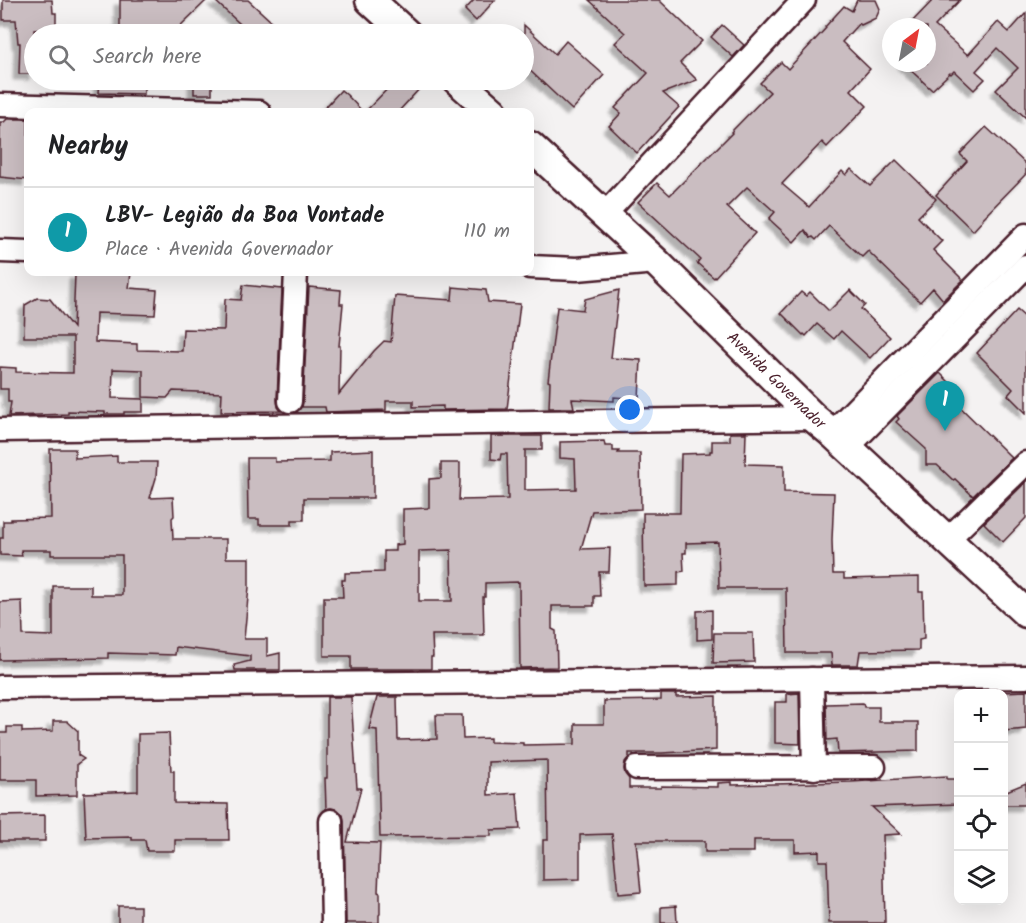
<!DOCTYPE html>
<html lang="en">
<head>
<meta charset="utf-8">
<style>
  :root { --surface:#fff; --page:#f6f6f6; --text:#202124; --muted:#757577; --line:#e0e0e0; --accent:#2563eb }
  body { margin:0; font-family:Kalam,sans-serif; background:var(--page); color:var(--text) }
  .controls { position:absolute; right:18px; bottom:18px; display:grid; overflow:hidden; border-radius:12px; box-shadow:0 6px 24px #0002 }
  .controls button { width:54px; height:54px; display:grid; place-items:center; padding:0; border:0; border-bottom:2px solid var(--line); background:var(--surface); color:var(--text); font:30px sans-serif }
  .compass { position:absolute; left:882px; top:18px; width:54px; height:54px; border-radius:50%; background:var(--surface); box-shadow:0 6px 24px #0002; rotate:32deg }
  .you { position:absolute; left:630px; top:410px; width:21px; height:21px; margin:-15px; border:4px solid #fff; border-radius:50%; background:#1a73e8; box-shadow:0 0 0 9px #1a73e833 }
  .badge { display:grid; place-items:center; width:39px; height:39px; border-radius:50%; background:var(--accent); color:#fff; font-size:20px; font-weight:700 }
  .pin { position:absolute; translate:-50% -50px; filter:drop-shadow(0 2px 3px #0008) }
  .pin::after { content:''; position:absolute; top:32px; width:21px; height:18px; background:inherit; clip-path:polygon(0 0,100% 0,50% 100%) }
  .list { margin:0; padding:0; list-style:none }
  h2 { display:flex; justify-content:space-between; align-items:center; height:78px; margin:0; padding:0 24px; font-size:26px }
  h2 small { font-size:20px; font-weight:400; color:var(--muted) }
  .list li { display:grid; grid-template-columns:39px 1fr auto; gap:18px; align-items:center; box-sizing:border-box; height:90px; padding:0 24px; border-top:2px solid var(--line) }
  .list b { display:block; font-size:22px; white-space:nowrap }
  .list p { margin:0; font-size:20px; white-space:nowrap; color:var(--muted) }
  .list em { font-size:20px; font-style:normal; color:var(--muted) }
  .icon { flex:none; width:33px; height:33px; fill:none; stroke:currentColor; stroke-width:2; stroke-linecap:round; stroke-linejoin:round }
  .map { position:relative; flex:none; width:1026px; height:923px; overflow:hidden }
  .search { position:absolute; background:var(--surface); box-shadow:0 6px 24px #0002; left:24px; top:24px; width:510px; height:66px; display:flex; align-items:center; gap:15px; box-sizing:border-box; padding:0 21px; border-radius:33px; color:var(--muted); font-size:22px }
  .panel { position:absolute; background:var(--surface); box-shadow:0 6px 24px #0002; left:24px; top:108px; width:510px; height:168px; border-radius:12px }
  .map>svg:first-child { display:block }
</style>
</head>
<body>
<div class="map">
<svg width="1026" height="923" viewBox="0 0 1026 923">
  <defs>
    <filter id="shadow"><feDropShadow dx="-5.5" dy="5.5" stdDeviation="1.5" flood-color="#0004"/></filter>
  </defs>
  <rect width="100%" height="100%" fill="#f4f2f2"/>
  <filter id="ink" filterUnits="userSpaceOnUse"><feTurbulence type="fractalNoise" baseFrequency=".0167" numOctaves="2"/><feDisplacementMap in="SourceGraphic" scale="12" xChannelSelector="R" yChannelSelector="G"/><feConvolveMatrix kernelMatrix="1 2 1 2 8 2 1 2 1" color-interpolation-filters="sRGB"/></filter>
  <g filter="url(#ink)">
    <g fill="#cabdc1" stroke="#4a1f2b" stroke-width="1.5" fill-rule="evenodd" filter="url(#shadow)">
      <polygon points="3,0 52,0 53,13 56,13 56,28 34,30 34,74 19,74 20,43 18,43 16,20 3,20"/>
      <polygon points="120,0 207,0 178,28 179,34 157,34 157,33 120,34"/>
      <polygon points="214,0 248,0 285,34 251,34"/>
      <polygon points="474,0 495,0 476,21 465,10"/>
      <polygon points="589,0 659,0 702,41 680,63 697,80 663,93 679,107 637,153 609,126 621,113 615,108 648,73 615,43 625,33"/>
      <polygon points="857,0 876,0 880,9 876,18 861,25 859,23 842,42 870,69 851,90 867,106 827,147 822,142 782,184 809,207 842,171 846,175 851,169 870,186 896,160 936,199 918,217 942,241 933,250 963,280 943,300 933,288 920,302 868,251 862,257 829,226 816,240 813,237 811,238 805,230 794,242 769,219 775,212 747,187 727,207 755,233 714,278 697,263 700,259 638,202 657,183 670,195 732,133 731,132 770,92 760,83 781,62 788,69 826,28 825,27 844,6 852,11"/>
      <polygon points="933,0 960,0 935,26 968,55 998,22 1009,32 1026,13 1026,118 996,90 1018,68 997,48 976,71 985,79 974,90 954,71 951,74 950,73 932,90 903,63 927,63 927,27 907,27"/>
      <polygon points="524,25 555,54 566,41 604,75 572,110 524,65"/>
      <polygon points="722,25 744,45 733,57 711,37"/>
      <polygon points="100,80 144,80 144,94 99,93"/>
      <rect x="194" y="80" width="18" height="14"/>
      <polygon points="396,80 411,80 421,87 398,112 365,112"/>
      <polygon points="341,90 347,95 363,112 321,112"/>
      <polygon points="7,119 28,119 28,180 0,177 0,122 4,122"/>
      <polygon points="986,127 1026,164 1026,174 982,219 983,220 973,231 936,195 967,161 960,154"/>
      <polygon points="110,272 131,273 129,288 157,290 155,315 96,313 95,342 137,344 137,350 182,351 183,329 224,330 225,299 241,300 243,285 282,289 277,400 278,407 281,411 221,412 222,393 173,391 167,398 143,397 143,370 113,369 112,398 143,399 143,412 124,412 124,414 105,414 105,412 68,411 68,414 9,416 11,402 8,402 8,389 0,389 0,367 16,368 16,372 73,373 73,337 24,337 25,305 37,298 50,299 73,328 75,274 110,274"/>
      <polygon points="309,287 341,290 340,304 343,304 339,346 340,346 339,394 374,351 384,341 391,342 395,296 452,300 453,287 486,290 488,302 520,304 507,409 443,410 443,406 413,407 413,401 386,401 386,410 326,412 325,407 302,407 303,402"/>
      <polygon points="619,290 611,358 641,360 639,399 614,397 614,401 572,399 574,408 549,408 550,382 548,381 557,307 583,310 585,299"/>
      <polygon points="850,290 865,305 861,309 890,337 870,358 841,331 834,339 817,324 806,336 804,334 803,335 781,313 801,292 806,296 810,292 829,311"/>
      <polygon points="1017,310 1026,318 1026,413 1008,395 1013,389 977,353"/>
      <polygon points="940,373 959,392 952,399 1012,458 973,496 955,479 953,480 937,465 926,465 926,449 896,422 899,419 897,416"/>
      <polygon points="730,433 746,433 745,464 784,465 784,492 834,493 832,540 833,574 844,574 844,579 919,577 919,592 923,592 924,639 919,640 919,650 860,651 858,665 832,665 831,653 787,653 786,588 719,588 718,542 686,543 686,553 683,553 684,571 678,572 678,585 644,586 643,513 680,513 681,454 710,453 710,451 712,451 712,441 730,441"/>
      <path d="M 491,436 L 542,436 L 542,450 L 525,450 L 525,490 L 576,489 L 575,459 L 560,458 L 560,442 L 604,441 L 605,446 L 613,446 L 613,451 L 619,451 L 618,453 L 640,453 L 641,509 L 592,511 L 581,549 L 610,548 L 609,572 L 599,572 L 600,596 L 594,596 L 594,606 L 552,606 L 552,629 L 556,631 L 557,667 L 520,668 L 519,582 L 485,583 L 485,597 L 483,597 L 484,635 L 432,635 L 433,657 L 431,657 L 431,669 L 351,669 L 351,656 L 324,656 L 324,597 L 343,597 L 342,580 L 345,580 L 345,573 L 384,572 L 384,551 L 395,551 L 395,545 L 403,544 L 403,509 L 429,508 L 429,479 L 441,478 L 441,463 L 460,463 L 460,482 L 459,500 L 508,499 L 507,454 L 501,454 L 500,460 L 491,459 ZM 451,550 L 452,601 L 419,601 L 419,551 Z"/>
      <polygon points="50,449 75,449 75,458 117,456 117,462 157,462 156,478 150,498 173,497 174,516 172,518 173,539 226,539 226,558 249,558 249,587 244,639 267,639 267,656 280,653 280,670 235,670 234,665 250,661 250,656 176,647 175,655 108,653 108,658 0,660 0,602 22,601 23,635 53,636 53,586 91,586 91,595 122,595 122,555 51,555 51,550 21,550 22,556 0,555 0,538 3,538 3,521 11,521 11,519 51,518"/>
      <polygon points="373,450 373,498 304,498 304,520 292,520 292,525 259,525 259,519 248,519 247,458 275,458 275,462 330,461 330,452"/>
      <polygon points="1026,482 1026,518 1003,542 984,523"/>
      <polygon points="712,610 712,639 697,640 697,611"/>
      <polygon points="714,633 753,633 754,662 713,663"/>
      <polygon points="1026,691 1026,729 1004,731 1004,692"/>
      <polygon points="799,693 800,744 775,743 775,702 787,702 787,694"/>
      <polygon points="661,694 676,694 676,697 716,696 716,750 662,753 629,753 629,757 625,762 624,769 625,774 629,779 629,788 661,788 661,786 718,787 718,783 732,782 732,785 851,782 947,776 947,779 958,779 958,804 872,807 901,834 883,835 885,923 829,923 827,861 819,861 819,851 795,852 795,840 754,840 754,852 705,852 705,841 636,841 641,892 618,894 612,834 580,835 580,879 543,880 543,840 548,840 547,760 488,762 488,795 517,793 520,829 491,830 491,836 380,837 377,730 369,729 377,697 397,697 398,740 437,739 436,715 462,715 463,739 490,738 490,742 523,743 523,745 575,744 575,724 604,724 604,701 661,700"/>
      <polygon points="327,697 351,697 357,788 361,788 347,842 380,843 378,892 380,893 380,914 379,915 379,923 346,923 344,820 343,815 338,810 331,808 326,809 325,778 327,778"/>
      <polygon points="863,703 864,707 879,707 879,722 918,722 918,751 838,753 837,739 827,740 826,704"/>
      <polygon points="53,721 67,721 78,731 78,755 84,759 77,764 77,795 36,796 36,780 0,780 0,733 7,733 7,727 22,727 22,732 53,731"/>
      <polygon points="169,733 171,771 174,771 174,803 228,804 229,840 175,840 175,851 147,851 145,840 132,840 132,837 86,838 84,793 138,791 138,734"/>
      <polygon points="1026,783 1026,805 1004,805 1004,792"/>
      <polygon points="45,815 45,841 0,841 0,816"/>
      <rect x="118" y="906" width="22" height="17"/>
      <polygon points="676,906 677,923 661,923 661,907"/>
    </g>
    <g fill="none" stroke-linecap="round" stroke-linejoin="round">
      <defs>
        <g id="minor">
          <polyline points="0,105 259,112"/>
          <polyline points="605,214 804,0"/>
          <polyline points="0,251 28,252"/>
          <polyline points="530,267 577,269 656,262"/>
          <polyline points="290,401 296,272"/>
          <polyline points="0,430 814,418"/>
          <polyline points="832,433 1026,235"/>
          <polyline points="847,448 1026,266"/>
          <polyline points="947,540 1026,463"/>
          <polyline points="812,679 814,768"/>
          <polyline points="0,687 1026,677"/>
          <polyline points="637,768 874,767"/>
          <polyline points="331,821 333,923"/>
        </g>
        <g id="tertiary">
          <polyline points="370,0 407,34"/>
          <polyline points="457,80 493,112"/>
          <path id="s1" d="M 530,146 L 656,262 L 814,418 L 832,433 L 1026,613"/>
        </g>
      </defs>
      <use href="#minor" stroke="#4a1f2b" stroke-width="27"/>
      <use href="#tertiary" stroke="#4a1f2b" stroke-width="33"/>
      <use href="#minor" stroke="#fff" stroke-width="22"/>
      <use href="#tertiary" stroke="#fff" stroke-width="28"/>
    </g>
  </g>
  <g text-anchor="middle" dominant-baseline="central" stroke-width="6" stroke-linejoin="round" paint-order="stroke">
    <g font-size="16" fill="#4a1f2b" stroke="#fff">
      <text stroke="none"><textPath href="#s1" startOffset="340">Avenida Governador</textPath></text>
    </g>
  </g>
</svg>
<div class="controls">
<button>+</button>
<button>−</button>
<button><svg class="icon" aria-label="locate" viewBox="0 0 24 24"><circle cx="12" cy="12" r="6"/><path d="M12 2v4M12 18v4M2 12h4M18 12h4"/></svg></button>
<button><svg class="icon" aria-label="layers" viewBox="0 0 24 24"><path d="M12 4l9 5-9 5-9-5zM3 14l9 5 9-5"/></svg></button>
</div>
<svg class="compass" viewBox="-18 -18 36 36"><path d="M0-13l5 13h-10z" fill="#e53935"/><path d="M0 13l5-13h-10z" fill="#757577"/></svg>
<div class="you"></div>
<div class="pin badge" style="left:945px;top:431px;background:#0f9aa8">1</div>
<div class="search"><svg class="icon" aria-label="search" viewBox="0 0 24 24"><circle cx="10" cy="10" r="6"/><path d="M15 15l6 6"/></svg>Search here</div>
<section class="panel">
<h2>Nearby<small></small></h2>
<ul class="list">
<li><span class="badge" style="background:#0f9aa8">1</span><div><b>LBV- Legião da Boa Vontade</b><p>Place · Avenida Governador</p></div><em>110 m</em></li>
</ul>
</section>
</div>
</body>
</html>
